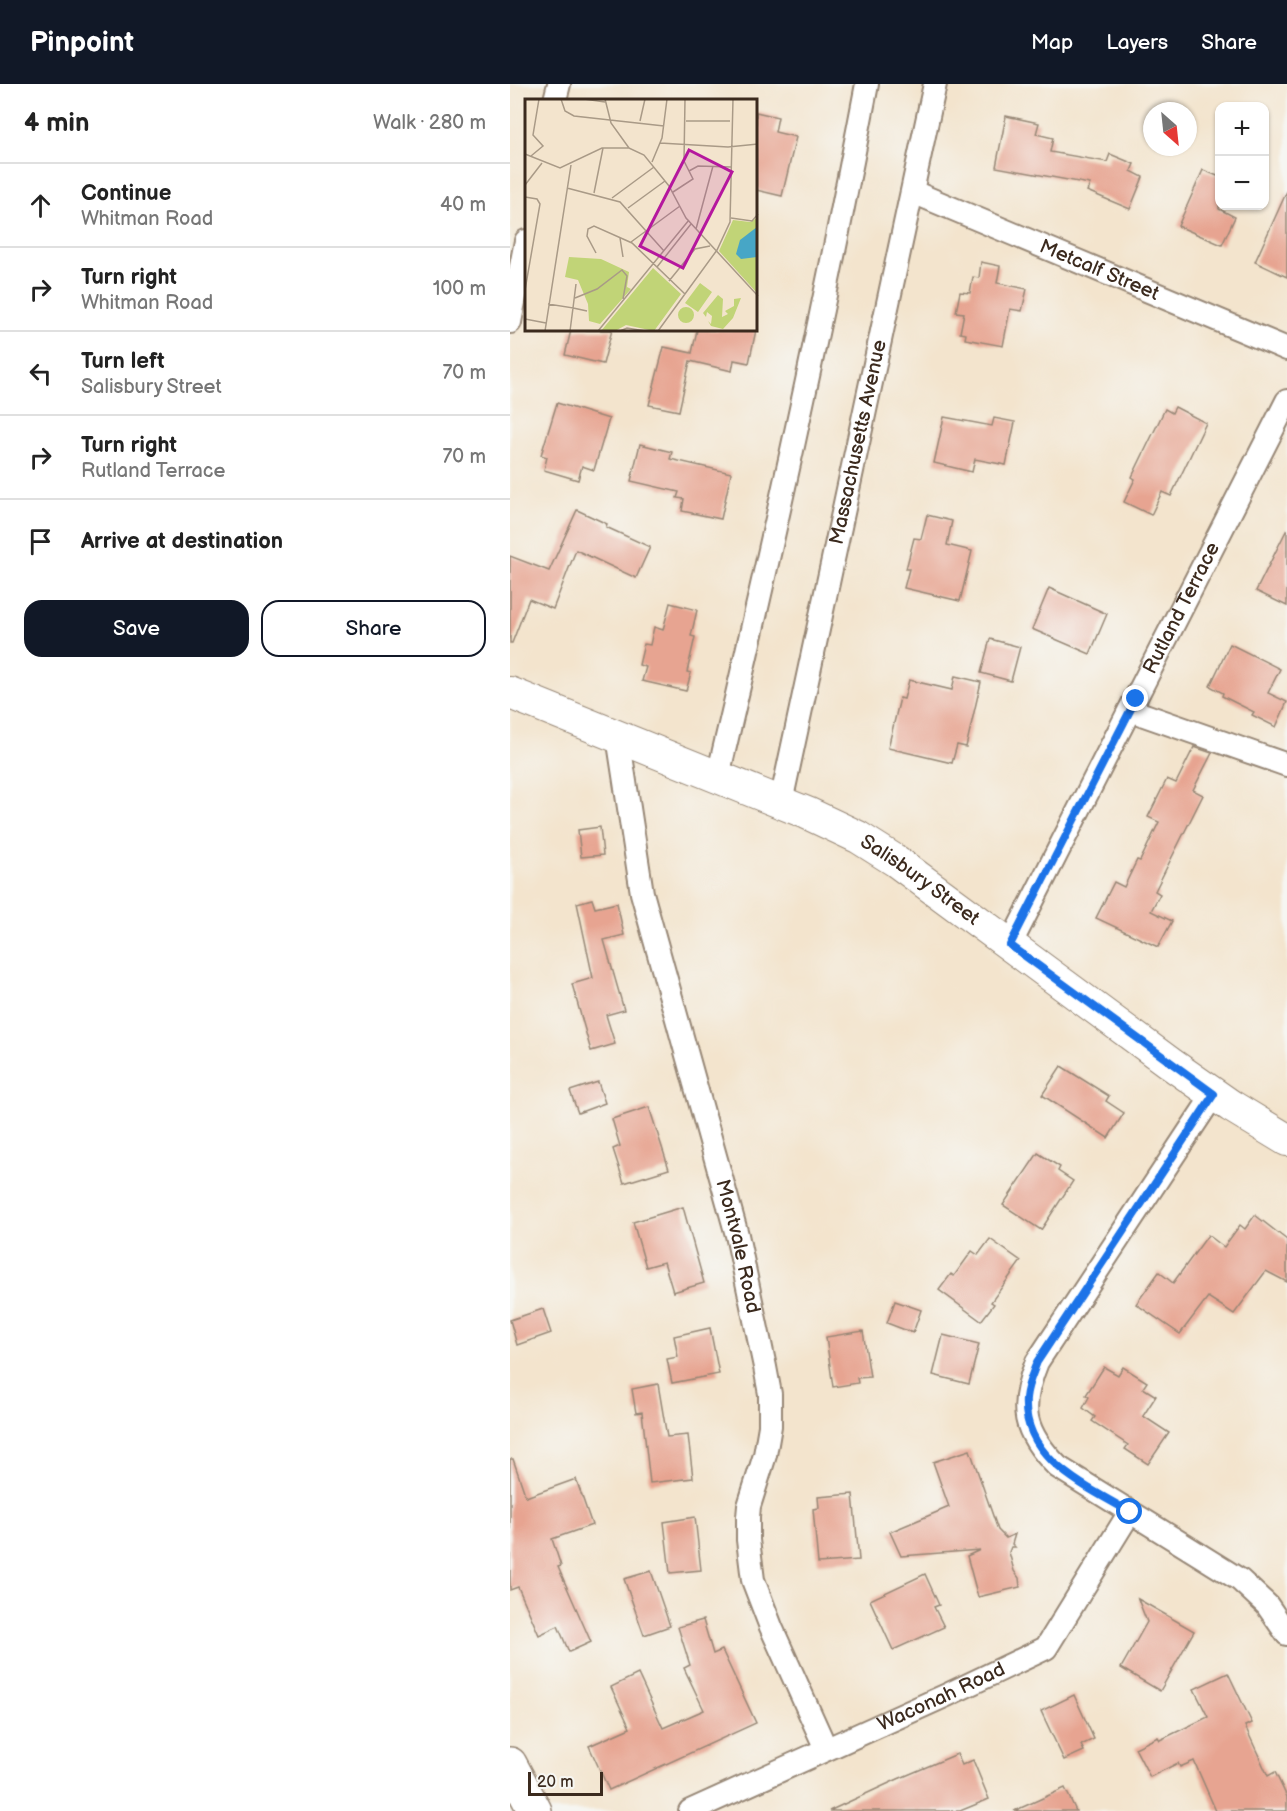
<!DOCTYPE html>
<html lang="en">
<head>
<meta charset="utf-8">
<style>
  :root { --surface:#fff; --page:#f6f6f6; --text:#222; --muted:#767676; --line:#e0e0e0; --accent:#111827 }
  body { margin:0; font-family:"Balsamiq Sans",sans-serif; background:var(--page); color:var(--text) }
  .controls { position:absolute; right:18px; top:18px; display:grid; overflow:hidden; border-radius:12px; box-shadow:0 2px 4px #0004 }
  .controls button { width:54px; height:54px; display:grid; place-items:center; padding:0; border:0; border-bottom:2px solid var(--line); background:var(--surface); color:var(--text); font:30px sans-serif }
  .compass { position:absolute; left:633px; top:18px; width:54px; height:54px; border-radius:50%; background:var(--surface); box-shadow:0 2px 4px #0004; rotate:153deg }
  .scale { position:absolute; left:18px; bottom:15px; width:75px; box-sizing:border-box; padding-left:6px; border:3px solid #3b2a1e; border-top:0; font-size:16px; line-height:21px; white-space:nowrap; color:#3b2a1e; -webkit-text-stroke:4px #f6f6f2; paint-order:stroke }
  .stop { position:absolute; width:18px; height:18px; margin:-14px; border:4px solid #1a73e8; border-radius:50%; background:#fff }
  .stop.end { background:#1a73e8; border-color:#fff; box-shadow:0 2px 6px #0008 }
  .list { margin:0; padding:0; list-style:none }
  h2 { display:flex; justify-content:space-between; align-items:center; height:78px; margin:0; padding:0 24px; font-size:26px }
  h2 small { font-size:20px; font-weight:400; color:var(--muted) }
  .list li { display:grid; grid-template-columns:39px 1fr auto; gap:18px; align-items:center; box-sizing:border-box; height:84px; padding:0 24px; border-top:2px solid var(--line) }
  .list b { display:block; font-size:22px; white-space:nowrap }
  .list p { margin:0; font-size:20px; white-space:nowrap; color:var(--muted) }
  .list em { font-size:20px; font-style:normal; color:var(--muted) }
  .actions { display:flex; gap:12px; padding:18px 24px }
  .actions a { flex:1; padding:14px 0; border:2px solid var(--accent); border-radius:18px; text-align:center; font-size:21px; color:var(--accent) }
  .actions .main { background:var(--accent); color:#fff }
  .icon { flex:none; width:33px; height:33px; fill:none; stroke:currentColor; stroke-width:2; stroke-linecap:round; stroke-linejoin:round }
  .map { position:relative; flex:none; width:777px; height:1727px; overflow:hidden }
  header { display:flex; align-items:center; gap:36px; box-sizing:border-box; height:84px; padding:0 30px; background:var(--accent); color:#fff }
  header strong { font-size:28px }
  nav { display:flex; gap:33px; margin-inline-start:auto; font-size:21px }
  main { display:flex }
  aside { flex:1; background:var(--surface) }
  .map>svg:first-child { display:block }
</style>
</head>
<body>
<header>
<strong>Pinpoint</strong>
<nav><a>Map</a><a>Layers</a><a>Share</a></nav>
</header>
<main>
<aside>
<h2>4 min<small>Walk · 280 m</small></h2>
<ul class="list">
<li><svg class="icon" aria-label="ahead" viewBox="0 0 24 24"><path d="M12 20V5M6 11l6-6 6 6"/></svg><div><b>Continue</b><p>Whitman Road</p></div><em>40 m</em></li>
<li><svg class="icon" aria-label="right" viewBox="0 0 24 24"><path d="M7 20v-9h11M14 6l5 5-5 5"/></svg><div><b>Turn right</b><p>Whitman Road</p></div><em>100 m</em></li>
<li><svg class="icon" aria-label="left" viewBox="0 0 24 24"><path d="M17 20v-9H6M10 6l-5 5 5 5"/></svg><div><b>Turn left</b><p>Salisbury Street</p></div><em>70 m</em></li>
<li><svg class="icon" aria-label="right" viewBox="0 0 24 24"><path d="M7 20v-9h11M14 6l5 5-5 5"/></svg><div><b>Turn right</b><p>Rutland Terrace</p></div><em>70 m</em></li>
<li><svg class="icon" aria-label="arrive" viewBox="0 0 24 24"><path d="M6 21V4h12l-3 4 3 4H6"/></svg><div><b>Arrive at destination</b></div></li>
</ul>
<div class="actions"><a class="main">Save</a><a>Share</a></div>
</aside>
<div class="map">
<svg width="777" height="1727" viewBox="0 0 777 1727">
  <rect width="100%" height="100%" fill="#f6f6f2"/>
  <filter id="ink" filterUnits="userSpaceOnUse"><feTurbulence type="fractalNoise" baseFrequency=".0167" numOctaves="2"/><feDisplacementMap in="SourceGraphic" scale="12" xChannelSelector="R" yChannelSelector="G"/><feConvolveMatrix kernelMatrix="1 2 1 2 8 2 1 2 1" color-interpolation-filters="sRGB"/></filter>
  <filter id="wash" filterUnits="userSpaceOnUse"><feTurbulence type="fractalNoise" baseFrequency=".008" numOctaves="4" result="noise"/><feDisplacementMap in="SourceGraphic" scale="24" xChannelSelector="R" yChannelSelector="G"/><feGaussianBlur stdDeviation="1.35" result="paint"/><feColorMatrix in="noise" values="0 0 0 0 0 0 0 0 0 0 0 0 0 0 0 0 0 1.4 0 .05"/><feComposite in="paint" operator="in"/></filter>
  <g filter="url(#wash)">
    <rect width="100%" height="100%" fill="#f3e4cd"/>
    <g id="blocks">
      <g fill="#e7a491">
        <polygon points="246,28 268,33 265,48 286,53 272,112 246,106"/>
        <polygon points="496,32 529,39 526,50 543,54 540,68 597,78 600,70 624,80 621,87 633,93 620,125 577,107 580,100 486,83"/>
        <polygon points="693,86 710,93 709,125 725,133 712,161 668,142"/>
        <polygon points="777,107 777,193 745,178"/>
        <polygon points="471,178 490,182 487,199 517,205 512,227 500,225 493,262 455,255 456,250 450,249 454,229 446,228 450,208 460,209 463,193 469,194"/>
        <polygon points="61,246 102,246 93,280 55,271"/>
        <polygon points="187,246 246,246 239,279 224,276 222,287 180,277 169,327 139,321 154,263 182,269"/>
        <polygon points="47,319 99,335 84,386 72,382 68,396 34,386 37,373 31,371"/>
        <polygon points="665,323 696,339 661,412 652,408 641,431 614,418 625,395 622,393 655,325 662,329"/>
        <polygon points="434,333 482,342 484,334 505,338 496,381 465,375 462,388 424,379"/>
        <polygon points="130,360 162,368 160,375 221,389 211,435 172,427 174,415 167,414 169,408 121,397"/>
        <polygon points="67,426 97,440 96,443 140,463 126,494 66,466 43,525 19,515 2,559 0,559 0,472 39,487"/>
        <polygon points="417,431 442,437 437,461 462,467 450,517 394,504 399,485 396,485 404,454 411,455"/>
        <polygon points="777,445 777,522 746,507"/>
        <polygon points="539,504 597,530 580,570 522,545"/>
        <polygon points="160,519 187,526 181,552 185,553 177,588 181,589 176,607 132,597 136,583 129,581 134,560 140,561 144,543 153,546"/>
        <polygon points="480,555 510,563 501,597 471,589"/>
        <polygon points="720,560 770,585 758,609 777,618 766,643 742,631 744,628 712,612 713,609 700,602"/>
        <polygon points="445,592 471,598 456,663 447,661 442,679 378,664 390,614 394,615 399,596 442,606"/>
        <polygon points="684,663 702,669 683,706 693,711 645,807 650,810 641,827 662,837 648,863 586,834 604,798 614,803 627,776 630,777 649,738 638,733 657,695 666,699"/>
        <polygon points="90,743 93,771 71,773 68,746"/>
        <polygon points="82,815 85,824 107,819 114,851 94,856 114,926 96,931 105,960 81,967 62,900 83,894 67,819"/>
        <polygon points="551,982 599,1012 596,1017 614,1029 598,1054 532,1011"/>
        <polygon points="88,998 95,1019 68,1029 60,1007"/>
        <polygon points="139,1023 159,1085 114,1099 103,1065 110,1062 102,1035"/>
        <polygon points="528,1069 550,1083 548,1087 563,1097 531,1146 493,1121"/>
        <polygon points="173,1123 194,1199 163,1208 154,1178 136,1183 123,1138"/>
        <polygon points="745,1131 777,1156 777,1198 756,1187 724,1230 698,1213 670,1250 626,1220 649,1188 663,1199 698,1151 714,1163 730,1141 735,1145"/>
        <polygon points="480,1155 511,1177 481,1218 484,1220 471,1237 429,1206 441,1190 444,1192 462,1167 468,1171"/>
        <polygon points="385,1217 411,1226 403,1249 377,1239"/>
        <polygon points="33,1225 41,1249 7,1261 0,1236"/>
        <polygon points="200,1244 209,1290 162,1299 157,1275 168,1273 164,1252"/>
        <polygon points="353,1247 360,1293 347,1294 348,1299 323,1303 316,1253"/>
        <polygon points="433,1251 469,1260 459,1300 423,1291"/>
        <polygon points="594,1283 608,1291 613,1283 637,1298 633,1304 646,1312 633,1332 659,1349 638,1380 615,1365 618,1361 582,1337 585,1333 573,1324 579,1313 576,1311"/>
        <polygon points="148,1300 157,1353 178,1351 183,1394 140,1399 132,1328 126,1329 122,1305"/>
        <polygon points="460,1366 488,1446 496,1454 505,1450 502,1460 505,1463 501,1463 499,1468 504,1487 509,1494 510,1503 468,1513 457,1472 470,1466 391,1472 380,1448 439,1423 423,1378"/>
        <polygon points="0,1375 3,1375 16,1413 66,1395 82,1441 42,1455 51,1482 48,1483 81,1558 59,1568 48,1542 29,1551 8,1503 0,1506"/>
        <polygon points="343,1410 349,1476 308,1479 303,1425 309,1424 308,1413"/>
        <polygon points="185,1433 191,1486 160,1489 154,1438"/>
        <polygon points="141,1487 160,1542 134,1551 114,1495"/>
        <polygon points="415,1490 429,1521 424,1523 434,1543 383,1566 360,1516"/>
        <polygon points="628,1515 684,1547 650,1607 611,1584 637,1538"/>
        <polygon points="193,1536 203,1570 212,1566 246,1639 99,1706 79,1662 120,1644 101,1603 128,1590 153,1644 194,1626 174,1584 180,1581 168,1543"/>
        <polygon points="718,1589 742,1639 735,1642 758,1692 765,1688 777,1713 777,1727 706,1727 684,1677 670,1683 668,1679 640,1693 625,1664 648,1653 650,1656 698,1633 684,1605"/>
        <polygon points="564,1611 584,1655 571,1661 574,1667 554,1676 531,1627"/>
        <polygon points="447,1670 452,1681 463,1676 479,1715 450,1727 319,1727 388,1695"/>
        <polygon points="555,1704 566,1727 504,1727"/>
      </g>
    </g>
  </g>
  <g filter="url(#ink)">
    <use href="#blocks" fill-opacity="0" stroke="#978776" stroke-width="1.5"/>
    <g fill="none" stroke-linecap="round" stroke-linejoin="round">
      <defs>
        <g id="street">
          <polyline points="45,16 49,0"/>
          <path id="s1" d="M 403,108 L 777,265"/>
          <polyline points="0,238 16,157"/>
          <polyline points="620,626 777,681"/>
          <path id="s2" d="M 108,652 L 132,809 L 227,1151 L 255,1283 L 260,1310 L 260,1342 L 255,1371 L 239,1422 L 238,1433 L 238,1456 L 243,1496 L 261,1543 L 316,1665"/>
          <path d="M 208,692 C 262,463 313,232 357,0"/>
          <path id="s3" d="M 271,718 L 425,0"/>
          <path id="s4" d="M 500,861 L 777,317"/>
          <path d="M 704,1010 L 527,1278 C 508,1324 513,1348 548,1383 L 730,1496 L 757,1521 L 777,1550"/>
          <path id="s5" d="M 180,1727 L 437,1611 L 536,1564 L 620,1428"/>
        </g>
        <g id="secondary">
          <path id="s6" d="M 0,609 L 297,729 L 348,753 L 386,777 L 661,980 L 721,1022 L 777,1056"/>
        </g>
        <polyline id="primary" points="0,1680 25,1727"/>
      </defs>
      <use href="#street" stroke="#978776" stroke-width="26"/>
      <use href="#secondary" stroke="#978776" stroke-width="34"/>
      <use href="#primary" stroke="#978776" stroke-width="36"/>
      <use href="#street" stroke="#fff" stroke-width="22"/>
      <use href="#secondary" stroke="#fff" stroke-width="32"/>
      <use href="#primary" stroke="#fff" stroke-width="33"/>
    </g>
  </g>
  <g fill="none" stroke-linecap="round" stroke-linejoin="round" filter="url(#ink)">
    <path stroke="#1a73e8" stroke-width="8" d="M 620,1428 C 576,1402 512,1375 516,1314 C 517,1301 523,1289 527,1278 L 704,1010 L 500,861 L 626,615"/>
  </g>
  <g text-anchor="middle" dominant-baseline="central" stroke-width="6" stroke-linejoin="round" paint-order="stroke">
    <g font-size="20" fill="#3b2a1e" stroke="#f6f6f2">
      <text stroke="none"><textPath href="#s1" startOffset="202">Metcalf Street</textPath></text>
      <text stroke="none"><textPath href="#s3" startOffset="368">Massachusetts Avenue</textPath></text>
      <text stroke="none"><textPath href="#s4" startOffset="378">Rutland Terrace</textPath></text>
      <text stroke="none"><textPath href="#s6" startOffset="452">Salisbury Street</textPath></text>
      <text stroke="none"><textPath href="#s2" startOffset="525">Montvale Road</textPath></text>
      <text stroke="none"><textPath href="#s5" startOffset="276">Waconah Road</textPath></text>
    </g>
  </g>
  <g transform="translate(15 15)">
    <rect width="232" height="232" fill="#f3e4cd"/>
    <path d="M 232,119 L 232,194 L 194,152 L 208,121 L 225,123 ZM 44,158 L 76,160 L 104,173 L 102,188 L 106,190 L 75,225 L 64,222 L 63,205 L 53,181 L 40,178 ZM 128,169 L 156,195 L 129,232 L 101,226 L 90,232 L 76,232 ZM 175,184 L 187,193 L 173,213 L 160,204 ZM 193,196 L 198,200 L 197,218 L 203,215 L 200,212 L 209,207 L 209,200 L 216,199 L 208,219 L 198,230 L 186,227 L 183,222 L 186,225 L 187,217 L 182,213 L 181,218 L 178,214 ZM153 216a8 8 0 1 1 16 0a8 8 0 1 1-16 0Z" fill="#c1d477"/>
    <path d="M 232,128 L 232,158 L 216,160 L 211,155 L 215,141 Z" fill="#47a6c6"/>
    <path fill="none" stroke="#a99a87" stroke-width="1.5" d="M 36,0 L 40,12 L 49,17 L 139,27M 59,0 L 80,3M 80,0 L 86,24 L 104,49M 167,0 L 186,0M 115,22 L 120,0M 161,22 L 205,22M 135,44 L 203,48 L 233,45M 0,55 L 35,69 L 77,49 L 104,49 L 119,56 L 144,87 L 161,119 L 233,197M 6,57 L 18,47 L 8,36 L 14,0M 127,63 L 137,39 L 142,0M 164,72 L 173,67 L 206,68M 0,86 L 17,64M 42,89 L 95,103 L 139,152M 148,93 L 168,80 L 159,62 L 160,0M 69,94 L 78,49M 0,98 L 12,100 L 15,105 L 0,191M 87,99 L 129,68M 103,109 L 140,82M 206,119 L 227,122 L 233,115M 171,130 L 188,67M 95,139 L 98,158M 106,143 L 155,107M 71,154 L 62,137 L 63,130 L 69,127 L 107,144 L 160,195M 132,168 L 166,125M 144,182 L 170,150 L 185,147M 50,199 L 72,190 L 97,171 L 102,177 L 98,200M 23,205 L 48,209 L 51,185M 0,220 L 21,224M 20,232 L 46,66M 45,232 L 48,209 L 62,212M 73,232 L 164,121M 95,232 L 102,229 L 120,232M 133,232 L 192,151 L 205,123 L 208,0"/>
    <path fill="#b5179e" fill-opacity="0.15" stroke="#b5179e" stroke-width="3" d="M 164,51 L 207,73 L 158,169 L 115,147 Z"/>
    <rect width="232" height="232" fill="none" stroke="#3b2a1e" stroke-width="3"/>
  </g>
</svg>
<div class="controls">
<button>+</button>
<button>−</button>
</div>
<svg class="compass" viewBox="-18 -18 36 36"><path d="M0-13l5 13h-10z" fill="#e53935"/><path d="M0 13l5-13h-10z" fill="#767676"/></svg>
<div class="scale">20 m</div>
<div class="stop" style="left:620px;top:1428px"></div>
<div class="stop end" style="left:626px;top:615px"></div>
</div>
</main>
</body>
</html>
